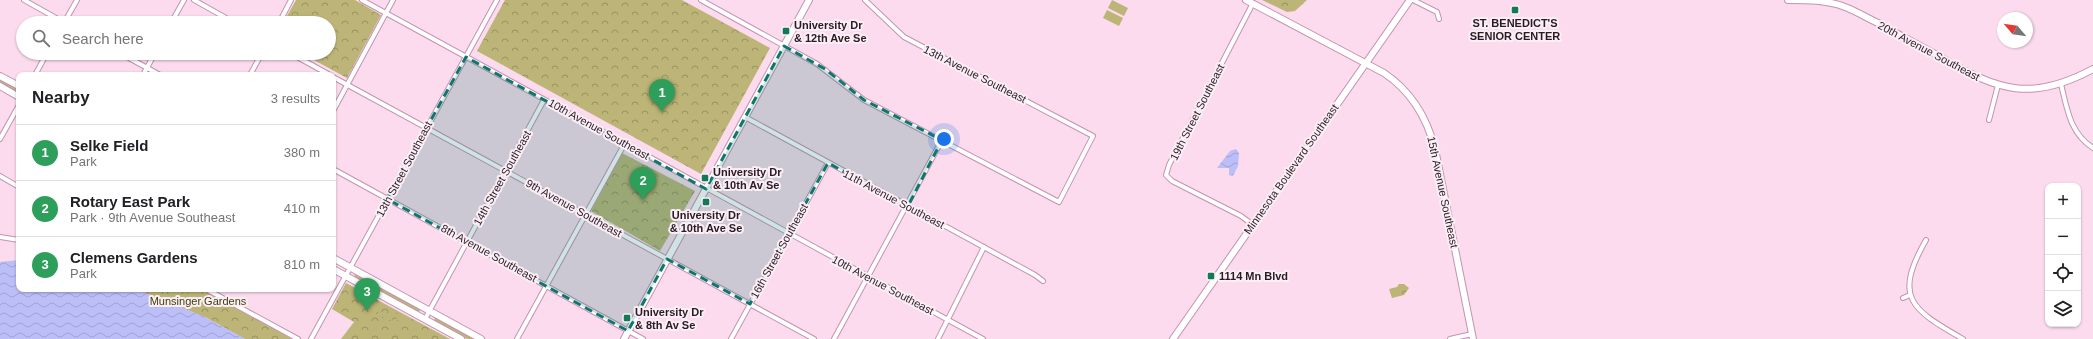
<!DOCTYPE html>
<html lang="en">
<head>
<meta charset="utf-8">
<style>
  :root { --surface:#fff; --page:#f2f2f2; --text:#202124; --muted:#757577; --line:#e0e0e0; --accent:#1a73e8 }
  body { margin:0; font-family:Arial,sans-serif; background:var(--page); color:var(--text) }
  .controls { position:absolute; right:12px; bottom:12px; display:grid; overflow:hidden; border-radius:8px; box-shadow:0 1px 3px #0004 }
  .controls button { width:36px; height:36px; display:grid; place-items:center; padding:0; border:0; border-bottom:1px solid var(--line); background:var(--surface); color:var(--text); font:20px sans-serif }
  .compass { position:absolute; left:1997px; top:12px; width:36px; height:36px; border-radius:50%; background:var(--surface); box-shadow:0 1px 3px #0004; rotate:299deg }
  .you { position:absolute; left:944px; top:139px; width:14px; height:14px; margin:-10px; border:3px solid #fff; border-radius:50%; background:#1a73e8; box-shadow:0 0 0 6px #1a73e833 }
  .badge { display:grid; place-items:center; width:26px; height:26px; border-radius:50%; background:var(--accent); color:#fff; font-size:13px; font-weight:700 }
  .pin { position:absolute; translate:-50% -33px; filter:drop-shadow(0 1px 2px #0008) }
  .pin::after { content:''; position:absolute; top:21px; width:14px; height:12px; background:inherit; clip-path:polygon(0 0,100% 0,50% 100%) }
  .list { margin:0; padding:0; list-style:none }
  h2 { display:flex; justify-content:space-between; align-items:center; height:52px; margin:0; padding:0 16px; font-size:17px }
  h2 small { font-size:13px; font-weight:400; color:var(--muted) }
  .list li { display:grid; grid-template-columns:26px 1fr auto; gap:12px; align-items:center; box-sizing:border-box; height:56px; padding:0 16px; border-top:1px solid var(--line) }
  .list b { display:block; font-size:15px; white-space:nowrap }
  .list p { margin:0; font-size:13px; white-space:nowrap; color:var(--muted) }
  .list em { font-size:13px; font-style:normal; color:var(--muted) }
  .icon { flex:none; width:22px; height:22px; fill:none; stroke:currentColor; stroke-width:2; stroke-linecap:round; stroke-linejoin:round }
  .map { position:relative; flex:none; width:2093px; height:339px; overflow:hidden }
  .search { position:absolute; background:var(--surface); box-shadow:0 1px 3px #0004; left:16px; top:16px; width:320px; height:44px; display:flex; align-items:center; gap:10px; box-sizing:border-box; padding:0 14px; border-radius:22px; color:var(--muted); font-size:15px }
  .panel { position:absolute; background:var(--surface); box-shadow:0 1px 3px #0004; left:16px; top:72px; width:320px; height:220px; border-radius:8px }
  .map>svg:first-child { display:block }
</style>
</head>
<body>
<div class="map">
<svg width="2093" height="339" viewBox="0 0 2093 339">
  <defs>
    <pattern id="park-crowns" width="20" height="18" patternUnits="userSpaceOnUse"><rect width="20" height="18" fill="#bcb577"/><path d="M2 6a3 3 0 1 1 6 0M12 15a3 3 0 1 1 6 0" fill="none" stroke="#999261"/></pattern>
    <pattern id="garden-furrows" width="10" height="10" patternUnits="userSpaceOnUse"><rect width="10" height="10" fill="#bcb577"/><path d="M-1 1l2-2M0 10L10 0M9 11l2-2" fill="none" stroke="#999261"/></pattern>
    <pattern id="water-waves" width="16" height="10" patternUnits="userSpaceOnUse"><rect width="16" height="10" fill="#bcbef7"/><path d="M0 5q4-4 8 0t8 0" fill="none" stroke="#a2a3d4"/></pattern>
  </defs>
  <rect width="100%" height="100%" fill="#fbdbed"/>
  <g fill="#bcb577">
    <polygon points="1112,0 1128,8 1124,16 1108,8"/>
    <polygon points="1107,10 1123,18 1119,26 1103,18"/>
    <polygon points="0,79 18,88 18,91 16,92 0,83"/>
    <polygon points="354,274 419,308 420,311 417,312 355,277"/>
    <polygon points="435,317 476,339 467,339 434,321"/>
  </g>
  <g fill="url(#park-crowns)">
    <polygon points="296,0 355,0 381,15 347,78 301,53 329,53 329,23 283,23"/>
    <polygon points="505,0 682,0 770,48 701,174 477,51"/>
    <polygon points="1262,0 1307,0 1295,11 1287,12"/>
    <polygon points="622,153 695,191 660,251 591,211"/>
    <polygon points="346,283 450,339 341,339 354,322 332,309"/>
    <polygon points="1399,284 1404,284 1409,288 1404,295 1392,298 1389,289 1397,287"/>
    <polygon points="136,289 201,289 292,339 245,339 205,317"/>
  </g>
  <polygon fill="url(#garden-furrows)" points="372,312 397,312 400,317 398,320 395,320 398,317 396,313 377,313 391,321 393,319 392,323"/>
  <g fill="url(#water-waves)">
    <polygon points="1236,149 1239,153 1238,166 1233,176 1229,175 1229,168 1217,168 1230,151"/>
    <polygon points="19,260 19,289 136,289 205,317 245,339 0,339 0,262"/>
  </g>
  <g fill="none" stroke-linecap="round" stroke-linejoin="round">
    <defs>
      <g id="street">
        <polyline points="24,0 65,23"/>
        <polyline points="194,0 235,23"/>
        <polyline points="362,0 983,339"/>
        <polyline points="701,0 817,64 864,100 1059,202 1093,136 904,37 865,0"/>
        <polyline points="1413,0 1437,12 1439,19"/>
        <polyline points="64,23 77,0"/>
        <polyline points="171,23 184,0"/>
        <polyline points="279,23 291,0"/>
        <polyline points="120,53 160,75"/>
        <polyline points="290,53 330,75"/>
        <polyline points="35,75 47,53"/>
        <polyline points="143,75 155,53"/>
        <polyline points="250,75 262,53"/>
        <polyline points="333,77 814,339"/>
        <path d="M 2061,84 C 2067,109 2070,133 2093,148"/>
        <polyline points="333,111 393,0"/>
        <polyline points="745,117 1035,275 1043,281"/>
        <polyline points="1989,120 1998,85"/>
        <polyline points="0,139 19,105"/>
        <polyline points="333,169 643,339"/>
        <polyline points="0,176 19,187"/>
        <polyline points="1253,225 1241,216 1172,181 1166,175 1169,165 1253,3"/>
        <polyline points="0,237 19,240"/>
        <path d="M 1926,240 C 1893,298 1911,309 1963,339"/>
        <polyline points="206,289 298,339"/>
        <polyline points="1903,298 1910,295"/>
        <polyline points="425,319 544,100"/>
        <polyline points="311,339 497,0"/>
        <polyline points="517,339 625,143"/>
        <polyline points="731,339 828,163"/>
        <polyline points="834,339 942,140"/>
        <polyline points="938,339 984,247"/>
        <polyline points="1450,339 1472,334"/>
      </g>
      <g id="secondary">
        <path d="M 1246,0 L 1384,73 C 1411,91 1427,118 1435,149 L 1473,339"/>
        <path d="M 1788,0 C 1807,0 1827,0 1845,7 C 1856,11 1867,18 1878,23 C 1899,35 1921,46 1942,58 C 1999,91 2032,102 2093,69"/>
        <polyline points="0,76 19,86"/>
        <polyline points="0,86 19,97"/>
        <polyline points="333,258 481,339"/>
        <polyline points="333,269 461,339"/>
        <polyline points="624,339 809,0"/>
        <polyline points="1173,339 1410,0"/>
      </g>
    </defs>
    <use href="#street" stroke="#c493b0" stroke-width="6"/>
    <use href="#secondary" stroke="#c493b0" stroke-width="8"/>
    <use href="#street" stroke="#fff" stroke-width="4"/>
    <use href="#secondary" stroke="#fff" stroke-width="6"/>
  </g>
  <path fill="#0f766e" fill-opacity="0.2" stroke="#0f766e" stroke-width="3" stroke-dasharray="8 5" stroke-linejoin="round" d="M 784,46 L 825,69 L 864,100 L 942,140 L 908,206 L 828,163 L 750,304 L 667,259 L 628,331 L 387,199 L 466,57 L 706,189 Z"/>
  <g fill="#107b56" stroke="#faeff5" stroke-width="1.5">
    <rect x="1511" y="6" width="8" height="8" rx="2"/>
    <rect x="782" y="27" width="8" height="8" rx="2"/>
    <rect x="701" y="174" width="8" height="8" rx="2"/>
    <rect x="702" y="198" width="8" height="8" rx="2"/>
    <rect x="1207" y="272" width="8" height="8" rx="2"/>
    <rect x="623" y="314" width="8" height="8" rx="2"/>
  </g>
  <g text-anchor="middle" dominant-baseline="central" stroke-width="4" stroke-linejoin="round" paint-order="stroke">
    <g font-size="11" font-weight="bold" fill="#2c1925" stroke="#faeff5" text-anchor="start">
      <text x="1515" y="23" text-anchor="middle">ST. BENEDICT'S<tspan x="1515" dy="13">SENIOR CENTER</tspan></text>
      <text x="794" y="25">University Dr<tspan x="794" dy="13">&amp; 12th Ave Se</tspan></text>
      <text x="713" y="172">University Dr<tspan x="713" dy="13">&amp; 10th Av Se</tspan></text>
      <text x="706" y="215" text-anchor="middle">University Dr<tspan x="706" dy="13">&amp; 10th Ave Se</tspan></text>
      <text x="1219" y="276">1114 Mn Blvd</text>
      <text x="635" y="312">University Dr<tspan x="635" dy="13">&amp; 8th Av Se</tspan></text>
    </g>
    <g font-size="11" fill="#2c1925" stroke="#faeff5">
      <text transform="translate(1929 51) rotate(28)">20th Avenue Southeast</text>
      <text transform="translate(975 74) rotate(27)">13th Avenue Southeast</text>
      <text transform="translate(1197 112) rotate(-63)">19th Street Southeast</text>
      <text transform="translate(599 129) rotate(29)">10th Avenue Southeast</text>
      <text transform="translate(404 169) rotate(-62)">13th Street Southeast</text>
      <text transform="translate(1291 169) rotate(-55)">Minnesota Boulevard Southeast</text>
      <text transform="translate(502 178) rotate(-61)">14th Street Southeast</text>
      <text transform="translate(1443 192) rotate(78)">15th Avenue Southeast</text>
      <text transform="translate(894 199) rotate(28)">11th Avenue Southeast</text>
      <text transform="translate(574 208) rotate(29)">9th Avenue Southeast</text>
      <text transform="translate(779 251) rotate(-61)">16th Street Southeast</text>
      <text transform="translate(489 253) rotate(29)">8th Avenue Southeast</text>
      <text transform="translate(883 285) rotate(28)">10th Avenue Southeast</text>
    </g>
    <g font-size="11" fill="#413c0c" stroke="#faeff5">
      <text x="198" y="301">Munsinger Gardens</text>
    </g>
  </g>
</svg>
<div class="controls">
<button>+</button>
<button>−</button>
<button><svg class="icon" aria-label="locate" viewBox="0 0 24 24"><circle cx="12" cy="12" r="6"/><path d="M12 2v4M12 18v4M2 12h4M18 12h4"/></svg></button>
<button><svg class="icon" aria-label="layers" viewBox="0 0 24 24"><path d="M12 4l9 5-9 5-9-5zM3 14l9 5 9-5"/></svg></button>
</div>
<svg class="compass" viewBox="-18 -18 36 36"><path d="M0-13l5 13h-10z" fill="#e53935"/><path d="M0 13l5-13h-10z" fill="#757577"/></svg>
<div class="you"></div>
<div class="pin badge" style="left:662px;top:112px;background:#2e9e5b">1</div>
<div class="pin badge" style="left:643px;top:200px;background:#2e9e5b">2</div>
<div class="pin badge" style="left:367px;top:311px;background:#2e9e5b">3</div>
<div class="search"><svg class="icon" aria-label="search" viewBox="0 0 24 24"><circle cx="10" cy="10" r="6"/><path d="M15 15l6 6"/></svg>Search here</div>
<section class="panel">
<h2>Nearby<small>3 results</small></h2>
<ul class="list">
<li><span class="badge" style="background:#2e9e5b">1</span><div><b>Selke Field</b><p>Park</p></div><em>380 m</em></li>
<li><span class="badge" style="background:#2e9e5b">2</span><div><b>Rotary East Park</b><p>Park · 9th Avenue Southeast</p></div><em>410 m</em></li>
<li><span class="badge" style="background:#2e9e5b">3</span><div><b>Clemens Gardens</b><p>Park</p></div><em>810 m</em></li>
</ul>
</section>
</div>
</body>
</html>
